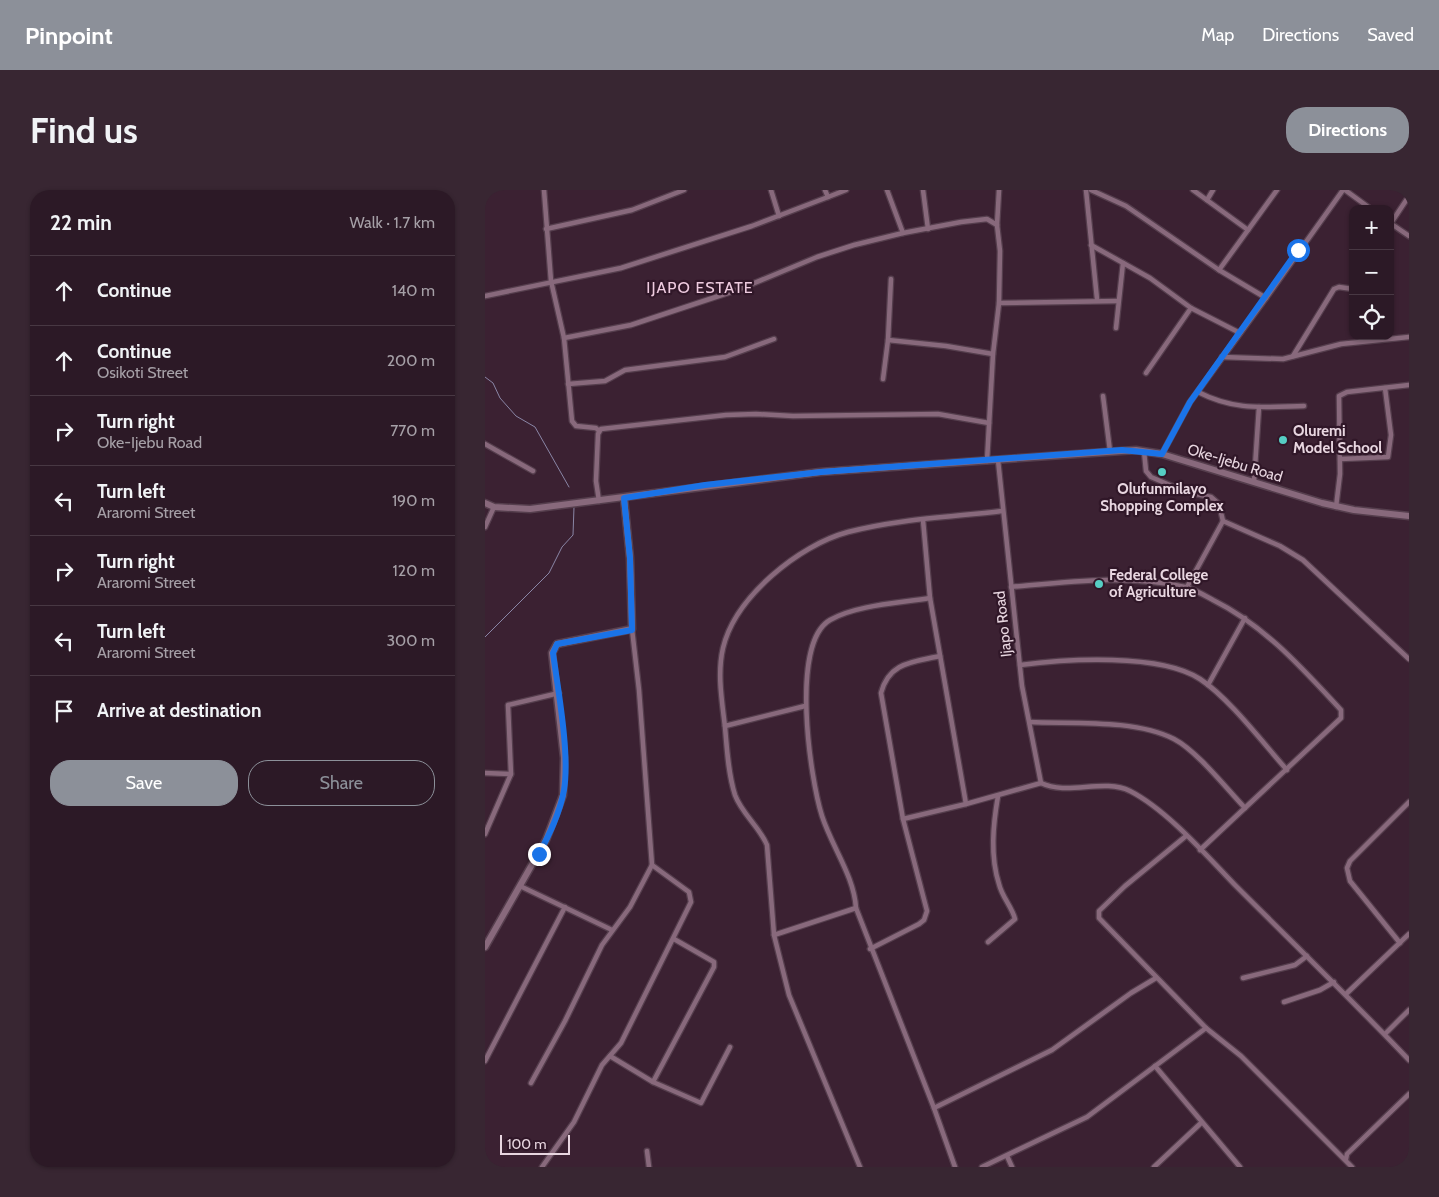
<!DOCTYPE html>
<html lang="en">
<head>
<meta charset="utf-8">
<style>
  :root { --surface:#2c1926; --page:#382632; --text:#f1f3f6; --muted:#a6a0a7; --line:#483843; --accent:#8c9099 }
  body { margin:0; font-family:Cabin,sans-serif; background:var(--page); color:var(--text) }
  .controls { position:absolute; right:15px; top:15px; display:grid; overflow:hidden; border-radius:10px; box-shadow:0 1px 4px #0004 }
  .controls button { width:45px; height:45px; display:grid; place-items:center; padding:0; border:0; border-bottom:1px solid var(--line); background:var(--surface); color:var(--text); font:25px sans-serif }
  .scale { position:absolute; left:15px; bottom:12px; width:70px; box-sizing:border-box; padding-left:5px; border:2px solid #e8d6e0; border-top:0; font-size:14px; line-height:18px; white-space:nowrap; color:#e8d6e0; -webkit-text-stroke:4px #301728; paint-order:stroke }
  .stop { position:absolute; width:15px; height:15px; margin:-11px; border:4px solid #1a73e8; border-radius:50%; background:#fff }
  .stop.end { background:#1a73e8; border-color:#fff; box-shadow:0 1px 5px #0008 }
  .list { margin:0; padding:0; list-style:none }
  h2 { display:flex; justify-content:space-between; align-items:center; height:65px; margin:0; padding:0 20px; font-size:21px }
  h2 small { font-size:16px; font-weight:400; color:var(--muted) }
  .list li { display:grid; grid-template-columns:32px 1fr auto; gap:15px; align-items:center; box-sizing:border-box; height:70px; padding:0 20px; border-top:1px solid var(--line) }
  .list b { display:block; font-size:19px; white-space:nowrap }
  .list p { margin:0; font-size:16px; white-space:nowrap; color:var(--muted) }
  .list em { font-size:16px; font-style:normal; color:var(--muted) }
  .actions { display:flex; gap:10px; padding:15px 20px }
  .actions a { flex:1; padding:11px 0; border:1px solid var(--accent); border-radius:20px; text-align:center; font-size:18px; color:var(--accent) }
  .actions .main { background:var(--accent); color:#fff }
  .icon { flex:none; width:28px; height:28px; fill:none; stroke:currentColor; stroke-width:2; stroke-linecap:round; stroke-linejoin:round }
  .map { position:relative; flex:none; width:924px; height:977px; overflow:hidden; border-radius:20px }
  header { display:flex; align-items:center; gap:30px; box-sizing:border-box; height:70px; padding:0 25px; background:var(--accent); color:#fff }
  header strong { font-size:24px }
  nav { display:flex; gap:28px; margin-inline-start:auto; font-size:18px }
  .intro { display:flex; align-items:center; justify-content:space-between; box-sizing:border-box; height:120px; padding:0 30px }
  h1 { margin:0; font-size:35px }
  .button { padding:12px 22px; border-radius:20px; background:var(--accent); color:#fff; font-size:18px; font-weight:700 }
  main { display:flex; gap:30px; padding:0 30px }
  aside { flex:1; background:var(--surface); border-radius:20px; box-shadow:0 1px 4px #0004 }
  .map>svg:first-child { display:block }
</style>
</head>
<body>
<header>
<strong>Pinpoint</strong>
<nav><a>Map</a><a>Directions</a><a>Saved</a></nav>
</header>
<div class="intro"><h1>Find us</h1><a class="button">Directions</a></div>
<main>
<aside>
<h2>22 min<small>Walk · 1.7 km</small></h2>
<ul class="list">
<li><svg class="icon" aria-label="ahead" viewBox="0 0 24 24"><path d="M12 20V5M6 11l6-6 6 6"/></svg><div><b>Continue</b></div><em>140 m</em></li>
<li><svg class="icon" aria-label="ahead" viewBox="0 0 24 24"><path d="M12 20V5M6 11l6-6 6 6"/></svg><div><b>Continue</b><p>Osikoti Street</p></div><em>200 m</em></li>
<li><svg class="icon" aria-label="right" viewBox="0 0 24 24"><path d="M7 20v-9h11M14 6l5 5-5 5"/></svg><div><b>Turn right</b><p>Oke-Ijebu Road</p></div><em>770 m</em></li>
<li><svg class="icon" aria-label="left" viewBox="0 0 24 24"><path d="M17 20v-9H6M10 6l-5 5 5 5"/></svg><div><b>Turn left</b><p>Araromi Street</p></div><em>190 m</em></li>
<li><svg class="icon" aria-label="right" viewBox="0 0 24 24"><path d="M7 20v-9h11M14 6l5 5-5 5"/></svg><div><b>Turn right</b><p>Araromi Street</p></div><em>120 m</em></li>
<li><svg class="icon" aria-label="left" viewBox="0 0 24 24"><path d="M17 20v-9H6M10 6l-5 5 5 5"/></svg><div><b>Turn left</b><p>Araromi Street</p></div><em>300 m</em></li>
<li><svg class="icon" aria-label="arrive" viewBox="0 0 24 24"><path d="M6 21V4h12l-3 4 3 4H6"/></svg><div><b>Arrive at destination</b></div></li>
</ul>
<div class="actions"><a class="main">Save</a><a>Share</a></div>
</aside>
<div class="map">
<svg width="924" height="977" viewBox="0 0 924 977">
  <rect width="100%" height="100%" fill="#3b2132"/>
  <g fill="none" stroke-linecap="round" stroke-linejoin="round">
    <g stroke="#8a86a6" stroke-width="1">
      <polyline points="0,187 8,193 15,208 31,226 50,237 84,297"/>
      <polyline points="0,447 64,383 77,357 88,345 89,317"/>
    </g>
    <defs>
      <g id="street">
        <polyline points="59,0 66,91 79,148 87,231 91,236 111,238 113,240"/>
        <polyline points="286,0 294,26"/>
        <polyline points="340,0 343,7 361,0"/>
        <polyline points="402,0 418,43"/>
        <polyline points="438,0 443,39"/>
        <polyline points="601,0 612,109"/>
        <polyline points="606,0 641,16 734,80 781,108 705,212 677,264"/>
        <polyline points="708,0 763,40"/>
        <polyline points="860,0 886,19"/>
        <polyline points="722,10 728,0"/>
        <polyline points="905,33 924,46"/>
        <polyline points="906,33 924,6"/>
        <polyline points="61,39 147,20 199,0"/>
        <polyline points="606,55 665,88 706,118 755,143"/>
        <polyline points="734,80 792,0"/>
        <polyline points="0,106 136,78 267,36 343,7"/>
        <polyline points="781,108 858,0"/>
        <polyline points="514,113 633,111"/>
        <polyline points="631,138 638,73"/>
        <polyline points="79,148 146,135 255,99 332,67 369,55 418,43 476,32 502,29 512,35"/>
        <polyline points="403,150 406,89"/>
        <polyline points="808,166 849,99 854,97 868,99"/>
        <polyline points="737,167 798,169 856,154 924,147"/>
        <polyline points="661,183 706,118"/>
        <polyline points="398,189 403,150 461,156 508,164"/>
        <polyline points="83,194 120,191 140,180 240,167 289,149"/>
        <path d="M 713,202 C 750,221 778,217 819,216"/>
        <polyline points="618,206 625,261"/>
        <polyline points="0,254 48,281"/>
        <polyline points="659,261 661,281 666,287 701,302 726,307 734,314 738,331 702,397"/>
        <polyline points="855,269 903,267 906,245 900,198"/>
        <polyline points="513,270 537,496 556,593"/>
        <polyline points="502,271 508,164 514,113 515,61 512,35 514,0"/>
        <polyline points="769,292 774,217"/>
        <polyline points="114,311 111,291 113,244 116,239 241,225 271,224 308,226 453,224 504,233"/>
        <polyline points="851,317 855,284 854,206 862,202 924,195"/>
        <polyline points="738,331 795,356 818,370 924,469"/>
        <polyline points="0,337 9,317"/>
        <path d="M 526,397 C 582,392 644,384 700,397 C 709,399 719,405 728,410 C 780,436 817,478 856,520 L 856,528 L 715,660"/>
        <path d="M 535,475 C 581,469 675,463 715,489 C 744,508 778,553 802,580"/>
        <polyline points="723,495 760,428"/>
        <path d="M 545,532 C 588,534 650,529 689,549 C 712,561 741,598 760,618"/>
        <polyline points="240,536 320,516"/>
        <polyline points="0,583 26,584"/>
        <path d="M 481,614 L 556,593 C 583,606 618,588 645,601 C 682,620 721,665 750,695 C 808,753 867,810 924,870"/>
        <polyline points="418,629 481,614 445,408 438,330"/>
        <polyline points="0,644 26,584 23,515 74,503"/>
        <polyline points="701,646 640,696 614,721 614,728 721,838 756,866 867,977"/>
        <polyline points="35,696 127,740"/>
        <path d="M 371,718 C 369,686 347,657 337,626 C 325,588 305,453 345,430 C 371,415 415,413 445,408"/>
        <polyline points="289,745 371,718 449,918"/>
        <path d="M 503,752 L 530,729 C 527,717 517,707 514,694 C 505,666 508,635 513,606"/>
        <polyline points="915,753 865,691 862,678 865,671 924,612"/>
        <path d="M 385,759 L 434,734 L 439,730 L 442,721 L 418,629 L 396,503 C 404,472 428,472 455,466"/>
        <polyline points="758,788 810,775 822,766"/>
        <polyline points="861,804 924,744"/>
        <polyline points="799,812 835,800 849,792"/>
        <polyline points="900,844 924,820"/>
        <polyline points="125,866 168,892 229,777 229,772 189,749"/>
        <polyline points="0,871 80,717"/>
        <polyline points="670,876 755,977"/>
        <polyline points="168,892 216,913 245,857"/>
        <polyline points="46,893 80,831 117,755 145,717 167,675"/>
        <polyline points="162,961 164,977"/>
        <polyline points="522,966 527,977"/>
        <polyline points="861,969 862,964 924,904"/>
        <polyline points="57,977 89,932 117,875 136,853 206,712 204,702 167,675 154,500 147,439"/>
        <path d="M 375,977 L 304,805 L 289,745 L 282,655 C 274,636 257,624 250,605 C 243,583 242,559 240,537 C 237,511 232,484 238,458 C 250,407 314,355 363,342 C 413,329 466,327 517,321"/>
        <polyline points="470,977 449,918 567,860 646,803 671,788"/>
        <polyline points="497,977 602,927 721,838"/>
        <polyline points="669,977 716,933"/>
      </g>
      <g id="secondary">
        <polyline points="0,313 9,317 45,319 335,282 651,260 677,264 837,313 869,320 924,326"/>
        <polyline points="0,757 61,650 78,605 79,568 67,463 72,454 147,439 145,368 139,308"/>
      </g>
    </defs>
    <use href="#street" stroke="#553e4d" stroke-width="7"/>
    <use href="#secondary" stroke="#553e4d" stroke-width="9"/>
    <use href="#street" stroke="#88697c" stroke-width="4.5"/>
    <use href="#secondary" stroke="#88697c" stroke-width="6"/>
  </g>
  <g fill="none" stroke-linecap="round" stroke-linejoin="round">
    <path stroke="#1a73e8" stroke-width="6" d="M 54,664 C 64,645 75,623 79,600 C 85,564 73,500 68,463 L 72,454 L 147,440 L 145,368 L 139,308 L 220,295 L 336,282 L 637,260 L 677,264 L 705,212 L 813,60"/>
  </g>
  <g fill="#56cec4" stroke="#301728" stroke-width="2">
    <circle cx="798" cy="250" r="5"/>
    <circle cx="677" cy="282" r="5"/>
    <circle cx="614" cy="394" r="5"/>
  </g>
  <g text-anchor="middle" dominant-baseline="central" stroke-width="4.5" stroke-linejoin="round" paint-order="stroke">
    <g font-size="15" font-weight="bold" fill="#e8d6e0" stroke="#301728" text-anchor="start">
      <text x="808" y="241">Oluremi<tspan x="808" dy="17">Model School</tspan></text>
      <text x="677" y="299" text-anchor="middle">Olufunmilayo<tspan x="677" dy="17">Shopping Complex</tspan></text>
      <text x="624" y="385">Federal College<tspan x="624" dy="17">of Agriculture</tspan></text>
    </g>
    <g font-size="15" fill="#e8d6e0" stroke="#301728">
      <text transform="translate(750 273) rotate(17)">Oke-Ijebu Road</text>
      <text transform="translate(518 434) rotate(-96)">Ijapo Road</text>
    </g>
    <g font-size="16" letter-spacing="1" fill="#eecbdf" stroke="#301728">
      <text x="215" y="97">IJAPO ESTATE</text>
    </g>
  </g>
</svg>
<div class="controls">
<button>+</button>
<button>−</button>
<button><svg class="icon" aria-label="locate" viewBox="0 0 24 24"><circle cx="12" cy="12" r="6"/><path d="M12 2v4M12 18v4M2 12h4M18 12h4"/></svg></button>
</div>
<div class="scale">100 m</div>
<div class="stop" style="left:813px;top:60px"></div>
<div class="stop end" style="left:54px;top:664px"></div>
</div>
</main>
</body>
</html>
